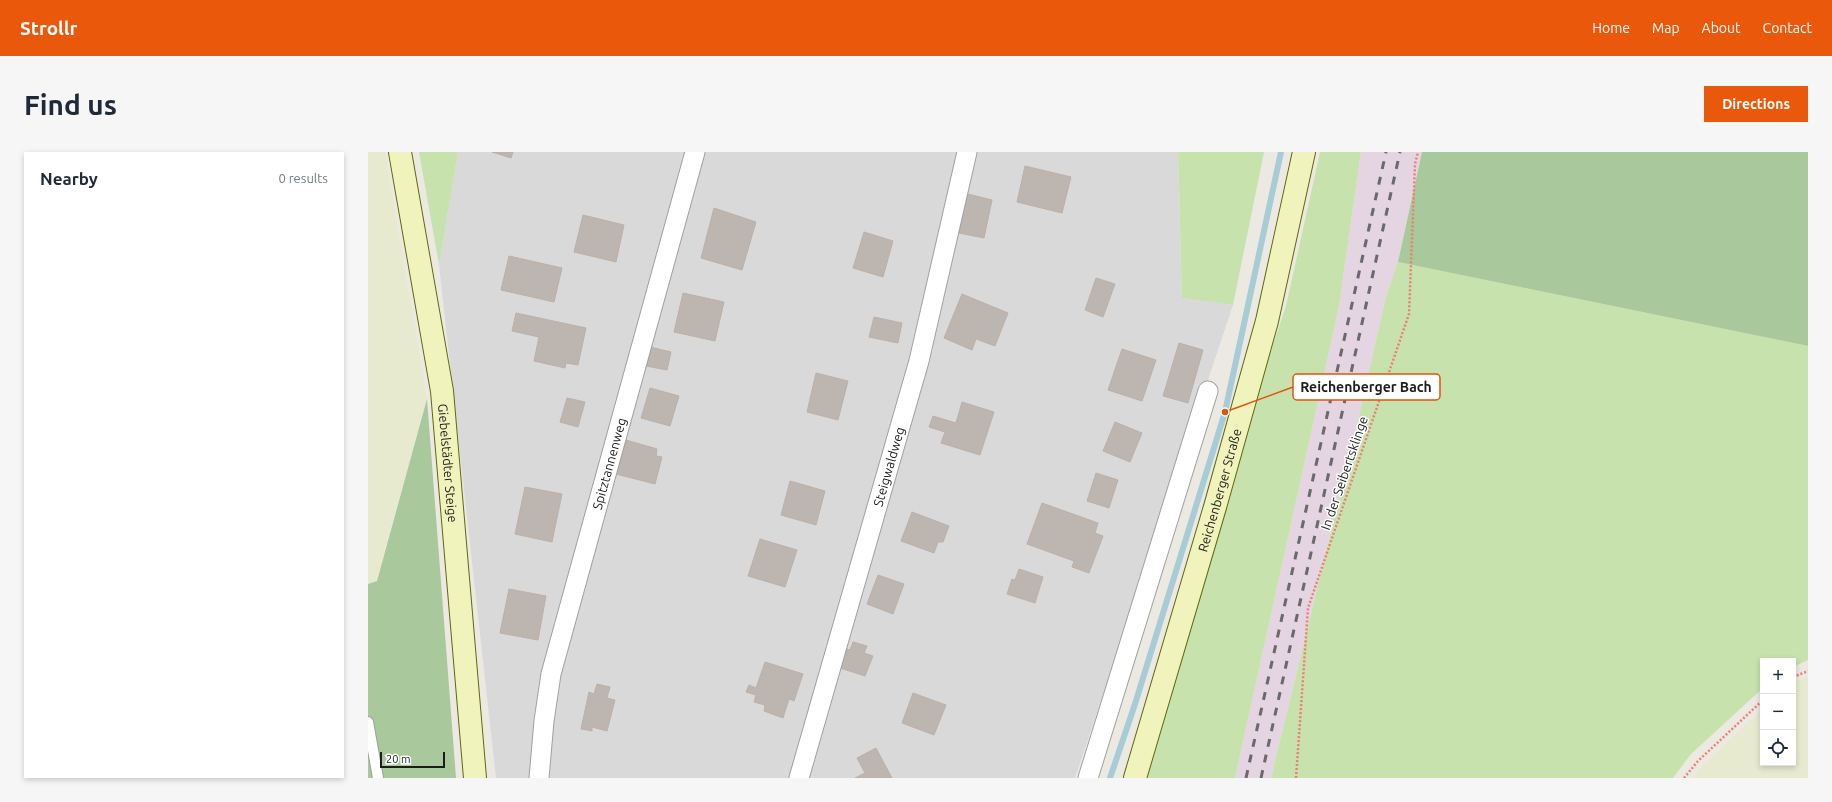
<!DOCTYPE html>
<html lang="en">
<head>
<meta charset="utf-8">
<style>
  :root { --surface:#fff; --page:#f6f6f7; --text:#1f2937; --muted:#747a83; --line:#e0e1e3; --accent:#ea580c }
  body { margin:0; font-family:Ubuntu,sans-serif; background:var(--page); color:var(--text) }
  .controls { position:absolute; right:12px; bottom:12px; display:grid; overflow:hidden; border-radius:0px; box-shadow:0 2px 6px #0003 }
  .controls button { width:36px; height:36px; display:grid; place-items:center; padding:0; border:0; border-bottom:1px solid var(--line); background:var(--surface); color:var(--text); font:20px sans-serif }
  .scale { position:absolute; left:12px; bottom:10px; width:65px; box-sizing:border-box; padding-left:4px; border:2px solid #1c1c1c; border-top:0; font-size:11px; line-height:14px; white-space:nowrap; color:#1c1c1c; -webkit-text-stroke:3px #fff; paint-order:stroke }
  .list { margin:0; padding:0; list-style:none }
  h2 { display:flex; justify-content:space-between; align-items:center; height:52px; margin:0; padding:0 16px; font-size:17px }
  h2 small { font-size:13px; font-weight:400; color:var(--muted) }
  .icon { flex:none; width:22px; height:22px; fill:none; stroke:currentColor; stroke-width:2; stroke-linecap:round; stroke-linejoin:round }
  .map { position:relative; flex:none; width:1440px; height:626px; overflow:hidden; border-radius:0px }
  header { display:flex; align-items:center; gap:24px; box-sizing:border-box; height:56px; padding:0 20px; background:var(--accent); color:#fff }
  header strong { font-size:19px }
  nav { display:flex; gap:22px; margin-inline-start:auto; font-size:14px }
  .intro { display:flex; align-items:center; justify-content:space-between; box-sizing:border-box; height:96px; padding:0 24px }
  h1 { margin:0; font-size:28px }
  .button { padding:10px 18px; border-radius:0px; background:var(--accent); color:#fff; font-size:14px; font-weight:700 }
  main { display:flex; gap:24px; padding:0 24px }
  aside { flex:1; background:var(--surface); border-radius:0px; box-shadow:0 2px 6px #0003 }
  .map>svg:first-child { display:block }
</style>
</head>
<body>
<header>
<strong>Strollr</strong>
<nav><a>Home</a><a>Map</a><a>About</a><a>Contact</a></nav>
</header>
<div class="intro"><h1>Find us</h1><a class="button">Directions</a></div>
<main>
<aside>
<h2>Nearby<small>0 results</small></h2>
<ul class="list">
</ul>
</aside>
<div class="map">
<svg width="1440" height="626" viewBox="0 0 1440 626">
  <rect width="100%" height="100%" fill="#ece9e3"/>
  <polygon fill="#dad9d9" points="90,0 810,0 814,146 865,153 707,626 128,626 71,113"/>
  <polygon fill="#e5d5e2" points="993,0 1054,0 1030,110 1018,144 988,277 903,626 867,626 971,154"/>
  <g fill="#e8eacf">
    <polygon points="0,0 17,0 59,247 8,429 0,432"/>
    <polygon points="1440,525 1440,626 1325,626 1335,613 1395,557 1395,611 1425,611 1425,531"/>
  </g>
  <g fill="#c8e2ad">
    <polygon points="51,0 90,0 71,113"/>
    <polygon points="810,0 896,0 865,153 814,146"/>
    <polygon points="952,0 993,0 971,154 867,626 758,626 918,154"/>
    <polygon points="1030,110 1440,194 1440,508 1425,515 1425,509 1395,509 1395,536 1323,602 1305,626 903,626 988,277 1018,144"/>
  </g>
  <g fill="#a9c89b">
    <polygon points="1054,0 1440,0 1440,194 1030,110"/>
    <polygon points="59,247 88,626 0,626 0,432 9,429"/>
  </g>
  <g fill="none" stroke-linecap="round" stroke-linejoin="round">
    <polyline stroke="#a7ccd6" stroke-width="6" points="742,626 767,552 857,260 913,0"/>
  </g>
  <g fill="#bcb5b0" stroke="#bdb0a7">
    <polygon points="124,0 145,0 143,6"/>
    <polygon points="657,14 703,25 694,61 649,50"/>
    <polygon points="600,42 624,48 616,86 591,81"/>
    <polygon points="346,56 388,70 374,118 333,106"/>
    <polygon points="215,63 256,73 248,110 206,100"/>
    <polygon points="496,80 525,89 515,125 485,116"/>
    <polygon points="141,104 194,116 186,150 133,138"/>
    <polygon points="728,126 747,132 735,165 717,158"/>
    <polygon points="315,141 356,150 347,189 306,180"/>
    <polygon points="594,142 640,161 627,194 608,187 604,198 576,186"/>
    <polygon points="148,161 218,176 210,213 198,211 197,216 166,209 171,185 144,179"/>
    <polygon points="506,165 534,171 530,191 501,185"/>
    <polygon points="811,191 835,198 820,251 795,244"/>
    <polygon points="282,195 303,200 299,218 278,214"/>
    <polygon points="754,197 788,208 774,249 740,238"/>
    <polygon points="448,221 480,229 470,268 439,260"/>
    <polygon points="282,236 311,244 302,274 273,266"/>
    <polygon points="199,246 217,250 210,275 192,270"/>
    <polygon points="594,250 626,260 612,303 573,291 577,280 561,275 565,264 588,271"/>
    <polygon points="747,270 774,281 762,310 735,299"/>
    <polygon points="258,288 289,297 288,304 294,305 287,332 248,322"/>
    <polygon points="728,321 750,328 741,356 719,349"/>
    <polygon points="422,329 457,339 448,373 413,363"/>
    <polygon points="157,335 194,342 184,390 147,382"/>
    <polygon points="674,351 730,371 727,381 735,384 721,421 704,415 706,409 659,392"/>
    <polygon points="544,360 581,374 575,390 570,390 566,401 533,389"/>
    <polygon points="392,387 429,398 417,435 380,424"/>
    <polygon points="651,417 675,425 667,451 639,442 644,427 647,428"/>
    <polygon points="510,423 536,432 525,462 499,452"/>
    <polygon points="141,437 178,444 170,488 132,481"/>
    <polygon points="485,490 499,494 496,501 505,504 497,524 472,516 479,497 482,498"/>
    <polygon points="397,510 435,522 426,549 421,547 415,566 396,559 397,553 386,550 388,543 378,540 381,533 388,536"/>
    <polygon points="229,532 242,535 239,546 247,548 239,579 224,575 224,579 213,577 221,540 226,542"/>
    <polygon points="545,541 578,553 566,583 534,571"/>
    <polygon points="508,596 524,626 487,626 497,621 489,606"/>
  </g>
  <g fill="none" stroke-linecap="round" stroke-linejoin="round">
    <defs>
      <polyline id="lane" points="0,570 10,626"/>
      <g id="street">
        <path id="s1" d="M 171,626 L 176,569 L 183,522 L 327,0"/>
        <path id="s2" d="M 431,626 L 551,209 L 599,0"/>
        <polyline points="720,626 840,239"/>
      </g>
      <g id="secondary">
        <path id="s3" d="M 32,0 L 74,239 L 107,626"/>
        <path id="s4" d="M 767,626 L 847,355 L 899,169 L 936,0"/>
      </g>
    </defs>
    <use href="#lane" stroke="#a0a0a0" stroke-width="12"/>
    <use href="#street" stroke="#a0a0a0" stroke-width="21"/>
    <use href="#secondary" stroke="#5f670f" stroke-width="24"/>
    <g stroke="#ec7f75" stroke-width="2.5" stroke-dasharray="2 2" stroke-linecap="butt">
      <polyline points="1425,525 1440,519"/>
      <polyline points="928,626 940,456 1041,162 1047,12 1050,0"/>
      <polyline points="1316,626 1330,609 1395,548"/>
    </g>
    <use href="#lane" stroke="#fff" stroke-width="10"/>
    <use href="#street" stroke="#fff" stroke-width="19"/>
    <use href="#secondary" stroke="#f0f3bb" stroke-width="22"/>
    <g stroke="#6a6a6a" stroke-width="3" stroke-dasharray="8 8" stroke-linecap="butt">
      <polyline points="878,626 1018,0"/>
      <polyline points="893,626 1032,0"/>
    </g>
  </g>
  <g text-anchor="middle" dominant-baseline="central" stroke-width="3" stroke-linejoin="round" paint-order="stroke">
    <g font-size="13" fill="#1c1c1c" stroke="#fff">
      <text stroke="none"><textPath href="#s1" startOffset="323">Spitztannenweg</textPath></text>
      <text stroke="none"><textPath href="#s3" startOffset="315">Giebelstädter Steige</textPath></text>
      <text stroke="none"><textPath href="#s2" startOffset="324">Steigwaldweg</textPath></text>
      <text transform="translate(976 321) rotate(-71)">In der Seibertsklinge</text>
      <text stroke="none"><textPath href="#s4" startOffset="300">Reichenberger Straße</textPath></text>
    </g>
  </g>
  <path fill="none" stroke="#de560d" stroke-width="1.5" d="M857 260L925 235"/>
  <circle fill="#de560d" stroke="#fff" stroke-width="1.5" cx="857" cy="260" r="4"/>
  <rect fill="#fff" stroke="#de560d" stroke-width="1.5" x="925" y="222" width="147" height="26" rx="4"/>
  <g font-size="14" text-anchor="middle" font-weight="bold" fill="#1c1c1c">
    <text x="998" y="240">Reichenberger Bach</text>
  </g>
</svg>
<div class="controls">
<button>+</button>
<button>−</button>
<button><svg class="icon" aria-label="locate" viewBox="0 0 24 24"><circle cx="12" cy="12" r="6"/><path d="M12 2v4M12 18v4M2 12h4M18 12h4"/></svg></button>
</div>
<div class="scale">20 m</div>
</div>
</main>
</body>
</html>
